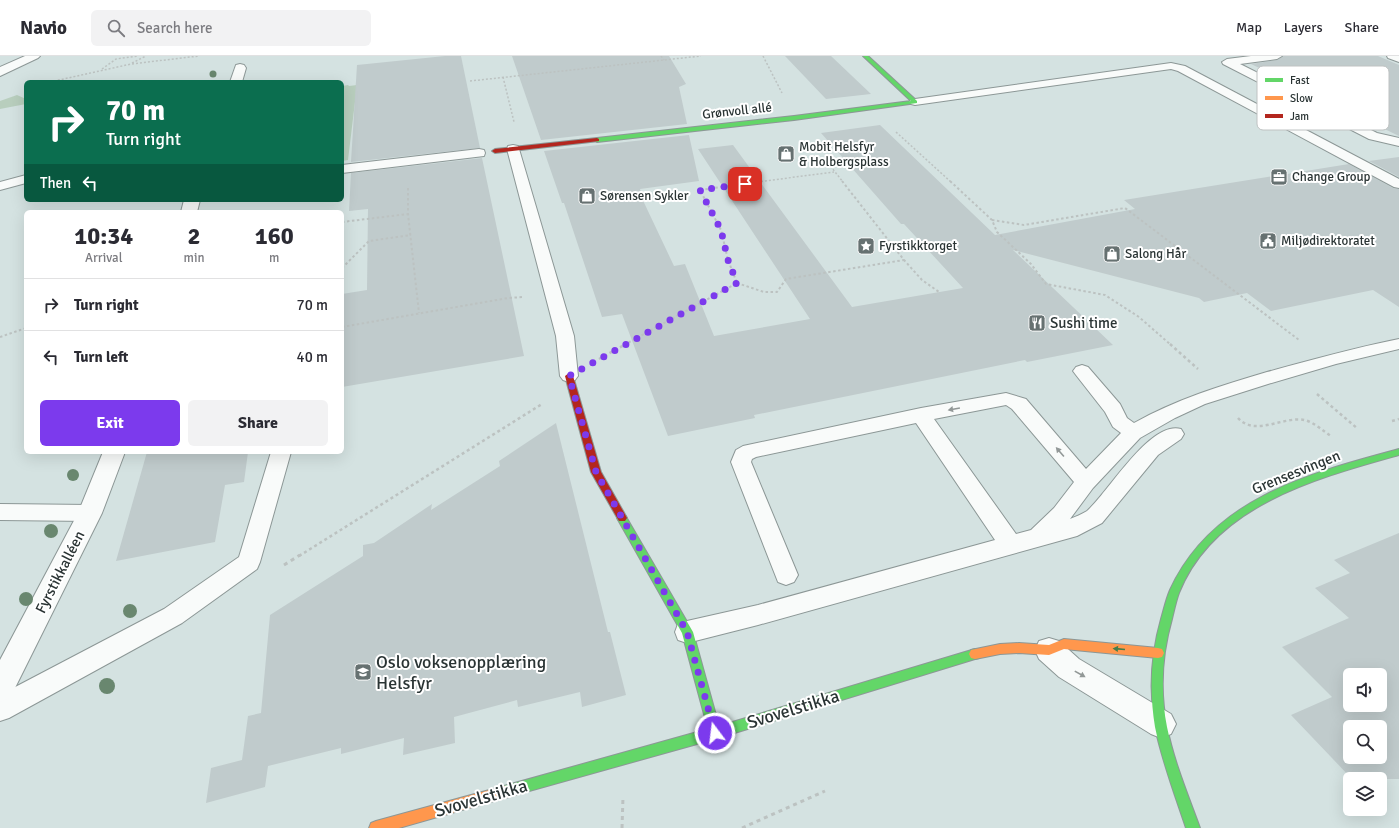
<!DOCTYPE html>
<meta charset="utf-8">
<style>
body{margin:0;font-family:Signika,sans-serif;background:#f2f2f3;color:#2b2b33;height:100vh;display:flex;flex-direction:column;font-size:15px;white-space:nowrap}
*{box-sizing:border-box;margin:0}
p{font-size:13px;color:#7c7c81}
.icon{flex:none;width:22px;height:22px;fill:none;stroke:currentColor;stroke-width:2;stroke-linecap:round;stroke-linejoin:round}
.map{position:relative;flex:1;overflow:hidden}
.panel{position:absolute;left:24px;top:154px;width:320px;height:244px;display:flex;flex-direction:column;background:#fff;border-radius:6px;box-shadow:0 4px 16px #0002}
.panel>*{flex:none}
.guide{position:absolute;left:24px;top:24px;width:320px;height:122px;border-radius:6px;box-shadow:0 4px 16px #0002;background:#0b6e4f;color:#fff;overflow:hidden}
.fabs{position:absolute;left:1343px;top:612px;display:grid;gap:8px}
.fabs a{display:grid;place-items:center;width:44px;height:44px;border-radius:6px;background:#fff;box-shadow:0 4px 16px #0002;font-size:20px}
.pin{position:absolute;display:grid;place-items:center;width:34px;height:34px;color:#fff;margin:-17px;border-radius:8px;box-shadow:0 2px 6px #0006}
.me{position:absolute;width:44px;margin:-22px;rotate:345deg;stroke-linejoin:round;filter:drop-shadow(0 0 3px #0008)}
.turn{display:flex;align-items:center;gap:14px;height:84px;padding:0 16px;font-size:18px}
.turn .icon{width:52px;height:52px;stroke-width:2.5}
.turn b{display:block;font-size:28px;line-height:34px}
.then{display:flex;align-items:center;height:38px;padding:0 16px;background:#0003;gap:8px;font-size:15px}
.eta{display:flex;justify-content:space-evenly;align-items:center;height:68px;text-align:center}
.eta b{font-size:24px;font-weight:800;line-height:28px}
.button{display:flex;gap:8px;margin-top:auto;padding:8px 16px}
.button a{flex:1;height:46px;border-radius:6px;background:#7c3aed;color:#fff;font-size:16px;font-weight:800;line-height:46px;text-align:center}
.button a+a{background:#f2f2f3;color:#2b2b33}
ul{padding:0;list-style:none}
li{display:flex;align-items:center;gap:12px;height:52px;padding:0 16px;border-top:1px solid #e1e1e2}
li div{flex:1}
li b{display:block;font-size:15px}
li em{font-style:normal}
header{display:flex;align-items:center;gap:24px;box-sizing:border-box;height:56px;padding:0 20px;background:#fff;border-bottom:1px solid #e1e1e2}
header strong{font-size:19px}
nav{display:flex;gap:22px;margin-inline-start:auto;font-size:14px}
.search{width:280px;height:36px;background:#f2f2f3;display:flex;align-items:center;gap:10px;box-sizing:border-box;padding:0 14px;border-radius:6px;color:#7c7c81;font-size:15px}
.map>svg:first-child{display:block}
.green{fill:#b8cebd}
.building{fill:#c0cbcc;fill-rule:evenodd}
.lines{fill:none;stroke-linecap:round;stroke-linejoin:round}
.lane-casing{stroke:#8c9796;stroke-width:2}
.street-casing{stroke:#8c9796;stroke-width:2}
.fast-casing{stroke:#8c9796;stroke-width:2}
.slow-casing{stroke:#8c9796;stroke-width:2}
.jam-casing{stroke:#8c9796;stroke-width:2}
.path-far3{stroke:#bcc2c1;stroke-width:1.5;stroke-dasharray:2 2;stroke-linecap:butt}
.path-far2{stroke:#bcc2c1;stroke-width:2;stroke-dasharray:2.5 2.5;stroke-linecap:butt}
.path-far1{stroke:#bcc2c1;stroke-width:2.5;stroke-dasharray:3 3;stroke-linecap:butt}
.path{stroke:#bcc2c1;stroke-width:3;stroke-dasharray:4 4;stroke-linecap:butt}
.lane{fill:#f9fbfa;fill-rule:evenodd}
.street{fill:#f9fbfa;fill-rule:evenodd}
.fast{fill:#63d668;fill-rule:evenodd}
.slow{fill:#ff974d;fill-rule:evenodd}
.jam{fill:#b3261e;fill-rule:evenodd}
.tree{fill:#69876f}
.oneway{fill:#929897}
.oneway2{fill:#447d4b}
.route{stroke:#7c3aed;stroke-width:7;stroke-dasharray:0 12.6}
.labels{text-anchor:middle;dominant-baseline:central;stroke-width:4;stroke-linejoin:round;paint-order:stroke}
.far-street-label{font-size:13px;fill:#2a3434;stroke:#fff}
.far-poi-label{font-size:13px;fill:#2a3434;stroke:#fff;text-anchor:start}
.poi-label{font-size:15px;fill:#2a3434;stroke:#fff;text-anchor:start}
.street-label{font-size:15px;fill:#2a3434;stroke:#fff}
.near-poi-label{font-size:18px;fill:#2a3434;stroke:#fff;text-anchor:start}
.near-street-label{font-size:18px;fill:#2a3434;stroke:#fff}
.key{fill:#fff;stroke:#bfc2c2;stroke-width:1}
.key-label{font-size:11px;fill:#2a3434}
</style>
<header>
<strong>Navio</strong>
<div class="search"><svg class="icon" aria-label="search" viewBox="0 0 24 24"><circle cx="10" cy="10" r="6"/><path d="M15 15l6 6"/></svg>Search here</div>
<nav><a>Map</a><a>Layers</a><a>Share</a></nav>
</header>
<div class="map">
<svg width="1399" height="772" viewBox="0 0 1399 772">
<rect width="100%" height="100%" fill="#d4e2e1"/>
<g class="green">
<polygon points="348,29 349,30 357,29 348,104 342,105 342,30"/>
<polygon points="17,39 26,43 26,48 0,53 0,45"/>
</g>
<g class="building">
<polygon points="445,0 461,0 480,92 351,106 357,9"/>
<polygon points="512,0 669,0 686,28 679,31 687,68 541,84"/>
<polygon points="785,0 831,0 871,38 826,43"/>
<polygon points="1283,0 1378,0 1399,9 1399,80 1251,8 1277,4"/>
<polygon points="880,69 995,179 1135,153 1124,144 1349,108 1393,132 1399,133 1399,251 1373,234 1271,255 1247,237 1204,246 1199,242 1013,194 1113,289 1027,306 1025,304 754,359 755,362 668,380 622,258 602,261 564,147 562,147 544,95 689,79 699,125 640,133 641,136 639,136 674,210 685,208 714,280 810,263 698,93 733,89 852,251 963,232 904,168 901,168 821,77"/>
<polygon points="1399,101 1399,121 1369,105"/>
<polygon points="482,102 524,300 342,331 342,238 367,234 368,153 349,155 351,117"/>
<polygon points="556,367 608,576 610,576 626,639 582,651 580,636 518,651 517,644 454,661 455,687 403,699 404,682 341,698 341,692 268,710 265,731 206,747 211,712 242,704 248,660 261,657 270,559 363,500 363,489 374,487 432,448 431,454 500,410 499,405"/>
<polygon points="147,396 248,396 244,426 225,429 215,486 116,505"/>
<path d="M1399 477V723H1352L1291 659 1332 641 1282 591 1349 562 1315 532 1350 517 1334 504ZM1350 619H1380V649H1350ZM1350 671H1380V701H1350Z"/>
</g>
<g class="lines">
<g class="lane-casing">
<g id="lane">
<polygon points="1251,0 1282,0 1277,3 1240,8 1377,77 1399,82 1399,90 1369,83 1223,8 1222,6 1227,3"/>
<polygon points="1387,0 1399,0 1399,6 1388,2"/>
<polygon points="1171,7 1185,10 1399,123 1399,132 1394,131 1178,15 1171,13 915,49 911,48 909,46 911,44 915,43"/>
<polygon points="513,89 518,90 519,93 574,280 578,320 575,324 569,326 563,324 560,320 556,280 507,93 508,90"/>
<polygon points="479,93 484,94 485,97 484,100 342,117 342,109"/>
<polygon points="26,119 26,127 0,134 0,126"/>
<path d="M1399 283V293L1336 308 1268 328 1205 348 1175 362 1140 382 1093 432 1070 463C1075 461 1082 458 1087 455 1108 437 1150 364 1181 373L1184 378 1181 383 1158 399 1102 467 1077 480 758 569 687 587 678 584 675 576 678 568 687 565 758 549 995 484 916 367 756 401 752 403 751 406 798 519 794 526 786 529 778 526 731 406 736 394 743 390 921 352 1006 337 1026 343 1086 413 1121 377 1113 371 1105 356 1076 319 1073 315 1076 311 1082 309 1088 311 1120 348 1127 362 1134 367C1177 343 1220 330 1267 316 1311 304 1354 292 1399 283ZM1006 349 1012 353 1074 426 1054 452 1031 474 1016 478 934 363Z"/>
<polygon points="271,396 291,396 260,506 257,513 182,567 9,662 0,665 0,639 164,553 239,501"/>
<polygon points="0,448 90,449 98,451 101,457 98,463 90,465 0,464"/>
</g>
</g>
<g class="street-casing">
<g id="street">
<polygon points="25,0 40,0 38,2 0,20 0,11"/>
<polygon points="240,8 244,9 246,12 242,26 230,26 236,9"/>
<polygon points="184,144 200,144 197,156 181,156"/>
<polygon points="103,396 125,396 102,457 10,642 0,646 0,604 78,457"/>
<polygon points="1049,582 1059,585 1079,603 1171,658 1176,668 1171,678 1161,682 1151,678 1059,621 1039,603 1035,594 1039,585"/>
</g>
</g>
<g class="fast-casing">
<g id="fast">
<polygon points="863,0 868,0 917,45 917,47 794,64 597,86 594,84 597,82 794,60 911,45"/>
<path d="M1399 393V399C1317 422 1214 449 1179 537 1176 545 1174 555 1172 563 1162 598 1160 636 1167 671 1174 706 1188 739 1200 772H1186C1175 739 1162 705 1155 671 1149 635 1151 598 1161 563 1164 553 1166 543 1170 534 1212 442 1310 417 1399 393Z"/>
<polygon points="622,458 625,459 693,576 719,670 975,593 979,594 981,598 979,602 975,603 715,683 504,742 499,741 498,736 499,731 504,730 708,673 682,577 617,462 619,459"/>
</g>
</g>
<g class="slow-casing">
<g id="slow">
<polygon points="1064,583 1158,592 1162,593 1164,597 1162,601 1158,602 1064,593 1049,599 1019,597 1000,598 975,603 971,602 969,598 971,594 1000,588 1019,587 1049,589"/>
<polygon points="504,730 509,731 510,736 509,741 504,742 399,772 369,772 371,767 376,765"/>
</g>
</g>
<g class="jam-casing">
<g id="jam">
<polygon points="597,82 599,83 599,85 495,97 492,95 495,93"/>
<polygon points="569,317 573,320 601,416 627,462 625,465 619,465 591,416 565,320"/>
</g>
</g>
<g class="path-far3">
<polyline points="661,0 664,4"/>
<polyline points="763,0 782,37"/>
<polyline points="132,7 146,0"/>
<polyline points="102,13 116,3 138,0"/>
<polyline points="503,21 514,66"/>
<polyline points="470,25 701,0"/>
<polyline points="50,26 131,8 199,0"/>
<polyline points="896,76 951,126"/>
<polyline points="828,107 843,126"/>
<polyline points="757,126 834,116"/>
</g>
<g class="path-far2">
<polyline points="842,125 904,204 922,224 939,236"/>
<polyline points="950,125 992,164 997,176 1031,208 1046,228 1105,239 1139,261 1171,289"/>
<polyline points="408,132 408,158 419,257"/>
<polyline points="992,164 1024,169 1125,152 1299,284"/>
<polyline points="342,166 408,158"/>
<polyline points="342,212 369,185 411,179"/>
<polyline points="737,227 764,236 777,236 786,223 904,204"/>
<polyline points="342,271 508,242 523,241"/>
<polyline points="0,281 26,272"/>
<polyline points="624,289 737,227 728,204 721,174 700,134 764,125"/>
</g>
<g class="path-far1">
<polyline points="1170,288 1198,313"/>
<polyline points="599,303 626,288"/>
<polyline points="1317,338 1358,373"/>
<path d="M1238 362C1255 381 1283 360 1304 364 1314 366 1323 375 1331 380"/>
<polyline points="1392,365 1399,363"/>
<polyline points="299,500 542,348"/>
</g>
<g class="path">
<polyline points="284,509 300,499"/>
<polyline points="622,772 623,741"/>
<polyline points="742,772 825,735"/>
</g>
<use href="#lane" class="lane"/>
<use href="#street" class="street"/>
<use href="#fast" class="fast"/>
<use href="#slow" class="slow"/>
<use href="#jam" class="jam"/>
</g>
<g class="tree">
<circle cx="213" cy="18" r="3.5"/>
<circle cx="73" cy="419" r="6"/>
<circle cx="51" cy="475" r="7"/>
<circle cx="26" cy="543" r="7"/>
<circle cx="130" cy="555" r="7"/>
<circle cx="107" cy="630" r="8"/>
</g>
<defs><path id="oneway-solid" d="M-6-.8H1V-3.2L6.5 0L1 3.2V.8H-6Z"/></defs>
<g class="oneway">
<use href="#oneway-solid" transform="translate(954 353) rotate(170)"/>
<use href="#oneway-solid" transform="translate(1060 396) rotate(-131)"/>
<use href="#oneway-solid" transform="translate(1080 618) rotate(29)"/>
</g>
<use class="oneway2" href="#oneway-solid" transform="translate(1119 593) rotate(-175)"/>
<g class="lines">
<polyline class="route" points="715,677 687,576 596,416 569,320 737,227 728,204 721,174 700,134 745,128"/>
</g>
<defs>
<g id="shop-square" transform="scale(0.9)"><rect x="-9" y="-9" width="18" height="18" rx="4" fill="#667171" stroke="#fff"/><path d="M-5-2.5h2.3a2.7 3.5 0 0 1 5.4 0H5L5.5 6h-11ZM-1.5-2.5h3a1.5 2.3 0 0 0-3 0Z" fill="#fff"/></g>
<g id="office-square" transform="scale(0.9)"><rect x="-9" y="-9" width="18" height="18" rx="4" fill="#667171" stroke="#fff"/><path d="M-6-3h4V-5.5h4V-3h4V5H-6ZM-1-4.5V-3h2v-1.5ZM-6 0V1H6V0Z" fill="#fff"/></g>
<g id="civic-square" transform="scale(0.9)"><rect x="-9" y="-9" width="18" height="18" rx="4" fill="#667171" stroke="#fff"/><path d="M-.6-6.5H3V-4.5H.6V-3L4-1V1h2V6H-6V1h2V-1L-.6-3ZM-1.2 2.5V6h2.4V2.5Z" fill="#fff"/></g>
<g id="sight-square" transform="scale(0.9)"><rect x="-9" y="-9" width="18" height="18" rx="4" fill="#667171" stroke="#fff"/><path d="M0-6L1.8-2.2L6-1.7L2.9 1.2L3.7 5.4L0 3.3L-3.7 5.4L-2.9 1.2L-6-1.7L-1.8-2.2Z" fill="#fff"/></g>
<g id="restaurant-square" transform="scale(0.9)"><rect x="-9" y="-9" width="18" height="18" rx="4" fill="#667171" stroke="#fff"/><path d="M-5-6h1v4h1v-4h1v4h1v-4h1v5L-1.5 .5V6h-2V.5L-5-1ZM5-6V6H3V1.5H1.5Q1.5-4 5-6Z" fill="#fff"/></g>
<g id="school-square" transform="scale(0.9)"><rect x="-9" y="-9" width="18" height="18" rx="4" fill="#667171" stroke="#fff"/><path d="M0-5L7-2L0 1L-7-2ZM-4 1L0 2.5L4 1V4Q0 6-4 4Z" fill="#fff"/></g>
</defs>
<g fill-rule="evenodd">
<use href="#shop-square" x="786" y="98"/>
<use href="#office-square" x="1279" y="121"/>
<use href="#shop-square" x="587" y="140"/>
<use href="#civic-square" x="1268" y="185"/>
<use href="#sight-square" x="866" y="190"/>
<use href="#shop-square" x="1112" y="198"/>
<use href="#restaurant-square" x="1037" y="267"/>
<use href="#school-square" x="363" y="616"/>
</g>
<g class="labels">
<g class="far-street-label">
<text transform="translate(737 55) rotate(-6)">Grønvoll allé</text>
</g>
<g class="far-poi-label">
<text x="799" y="91">Mobit Helsfyr<tspan x="799" dy="15">&amp; Holbergsplass</tspan></text>
<text x="1292" y="121">Change Group</text>
<text x="600" y="140">Sørensen Sykler</text>
<text x="1281" y="185">Miljødirektoratet</text>
<text x="879" y="190">Fyrstikktorget</text>
<text x="1125" y="198">Salong Hår</text>
</g>
<g class="poi-label">
<text x="1050" y="267">Sushi time</text>
</g>
<g class="street-label">
<text transform="translate(1296 416) rotate(-22)">Grensesvingen</text>
<text transform="translate(60 516) rotate(-63)">Fyrstikkalléen</text>
</g>
<g class="near-poi-label">
<text x="376" y="606">Oslo voksenopplæring<tspan x="376" dy="21">Helsfyr</tspan></text>
</g>
<g class="near-street-label">
<text transform="translate(793 653) rotate(-17)">Svovelstikka</text>
<text transform="translate(481 742) rotate(-16)">Svovelstikka</text>
</g>
</g>
<rect x="1257" y="10" width="132" height="64" rx="6" class="key"/>
<rect x="1265" y="22" width="18" height="4" fill="#63d668"/>
<rect x="1265" y="40" width="18" height="4" fill="#ff974d"/>
<rect x="1265" y="58" width="18" height="4" fill="#b3261e"/>
<g class="key-label">
<text x="1290" y="28">Fast</text>
<text x="1290" y="46">Slow</text>
<text x="1290" y="64">Jam</text>
</g>
</svg>
<div class="fabs">
<a><svg class="icon" aria-label="sound" viewBox="0 0 24 24"><path d="M4 9h4l5-4v14l-5-4H4zM17 9q2 3 0 6"/></svg></a>
<a><svg class="icon" aria-label="search" viewBox="0 0 24 24"><circle cx="10" cy="10" r="6"/><path d="M15 15l6 6"/></svg></a>
<a><svg class="icon" aria-label="layers" viewBox="0 0 24 24"><path d="M12 4l9 5-9 5-9-5zM3 14l9 5 9-5"/></svg></a>
</div>
<div class="pin" style="left:745px;top:128px;background:#d93025"><svg class="icon" aria-label="arrive" viewBox="0 0 24 24"><path d="M6 21V4h12l-3 4 3 4H6"/></svg></div>
<svg class="me" style="left:715px;top:677px" viewBox="-20 -20 40 40"><circle r="17" fill="#7c3aed" stroke="#fff" stroke-width="3"/><path d="M0-11L8 9 0 5-8 9z" fill="#fff"/></svg>
<div class="guide">
<div class="turn"><svg class="icon" aria-label="right" viewBox="0 0 24 24"><path d="M7 20v-9h11M14 6l5 5-5 5"/></svg><div><b>70 m</b>Turn right</div></div>
<div class="then">Then<svg class="icon" aria-label="left" viewBox="0 0 24 24"><path d="M17 20v-9H6M10 6l-5 5 5 5"/></svg></div>
</div>
<section class="panel">
<div class="eta">
<div><b>10:34</b><p>Arrival</p></div>
<div><b>2</b><p>min</p></div>
<div><b>160</b><p>m</p></div>
</div>
<ul>
<li><svg class="icon" aria-label="right" viewBox="0 0 24 24"><path d="M7 20v-9h11M14 6l5 5-5 5"/></svg><div><b>Turn right</b></div><em>70 m</em></li>
<li><svg class="icon" aria-label="left" viewBox="0 0 24 24"><path d="M17 20v-9H6M10 6l-5 5 5 5"/></svg><div><b>Turn left</b></div><em>40 m</em></li>
</ul>
<div class="button"><a>Exit</a><a>Share</a></div>
</section>
</div>
